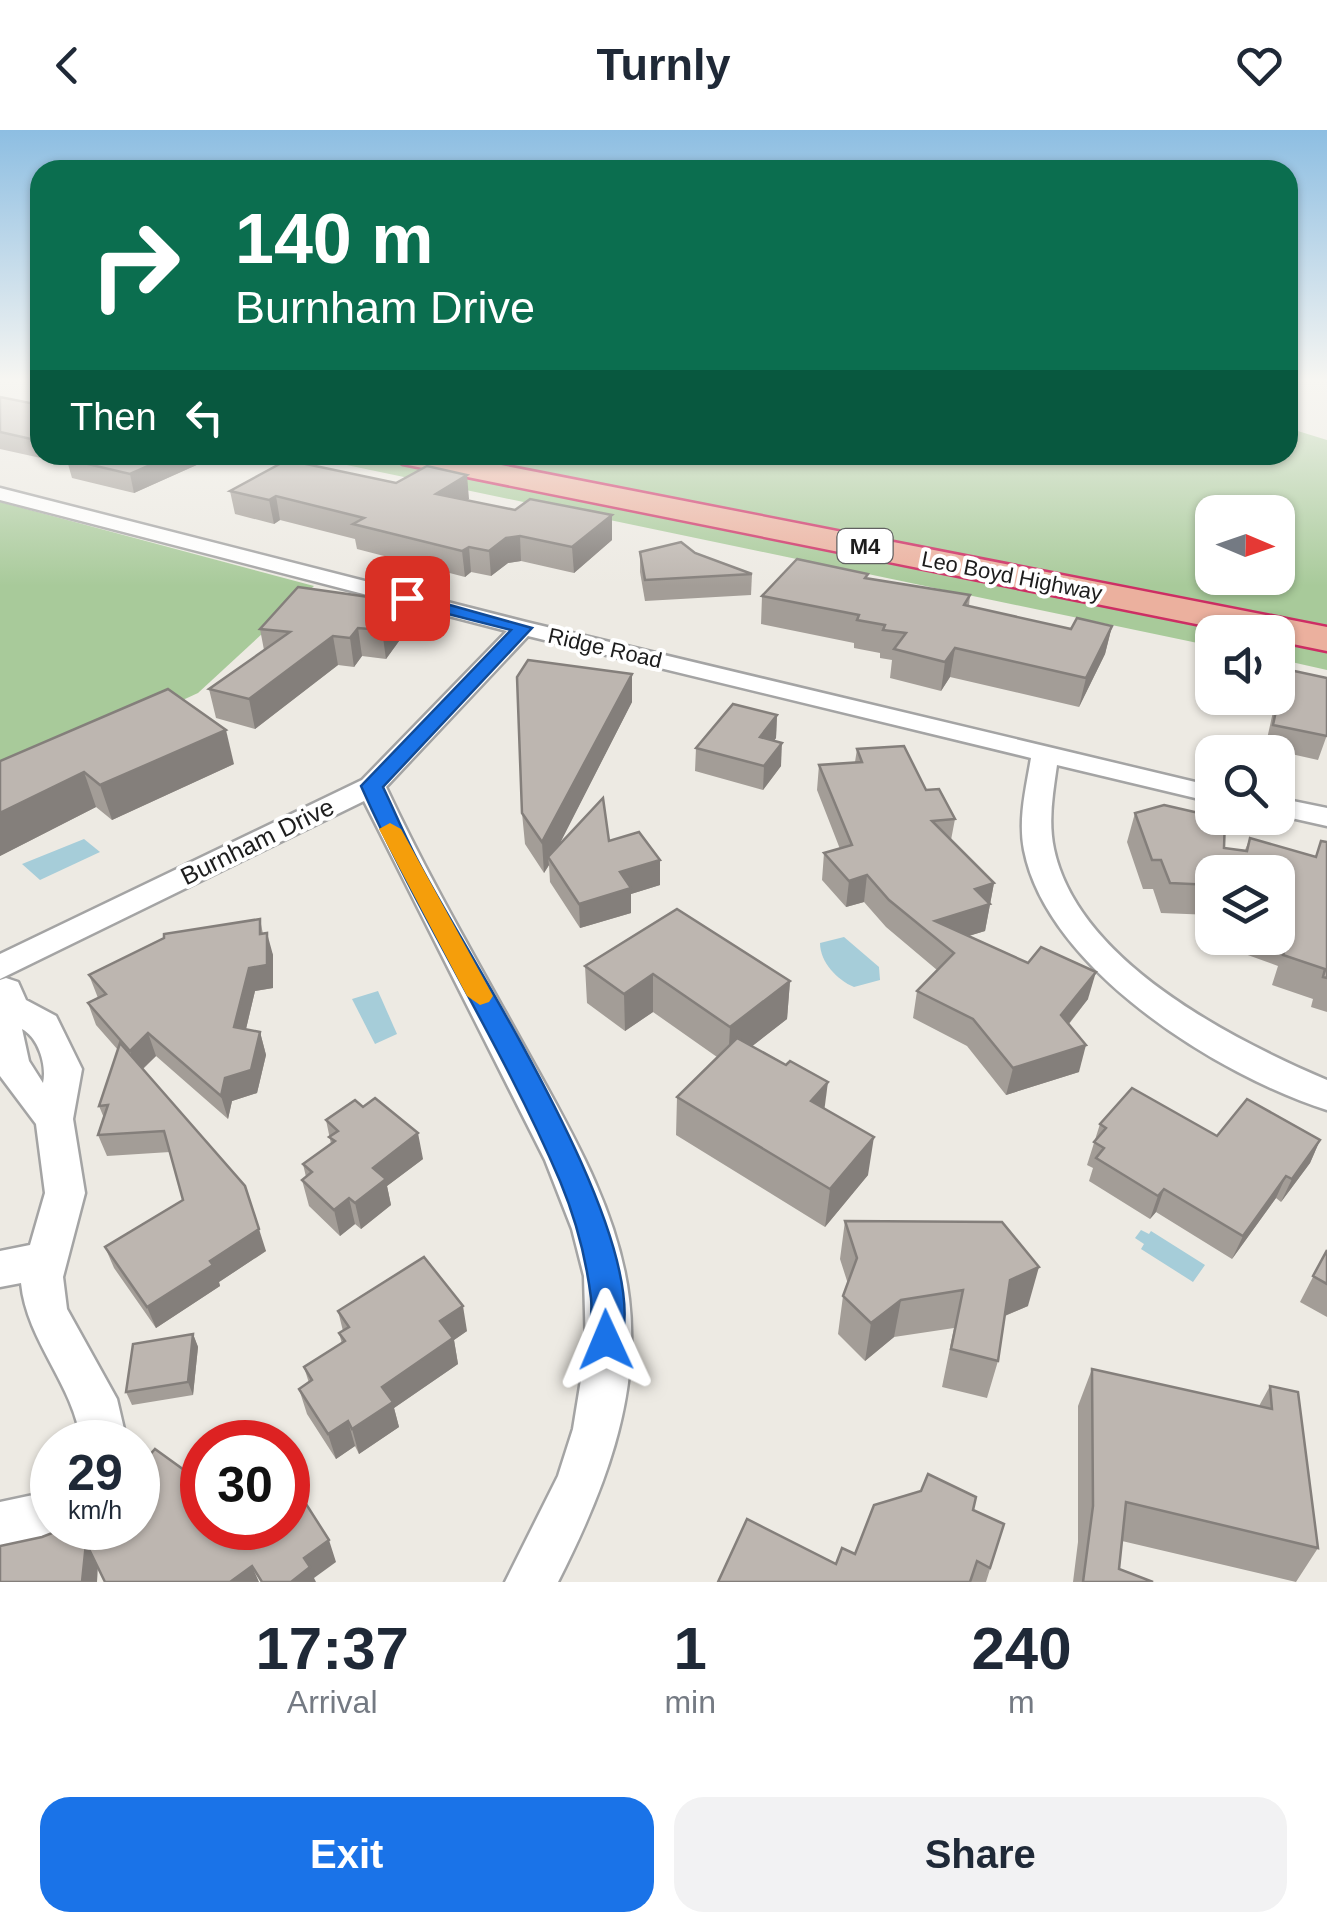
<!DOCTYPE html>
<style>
body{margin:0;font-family:Arial,sans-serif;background:#f2f2f3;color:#1f2937;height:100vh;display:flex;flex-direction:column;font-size:38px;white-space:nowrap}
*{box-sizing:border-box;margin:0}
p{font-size:32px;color:#747a83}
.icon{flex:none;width:55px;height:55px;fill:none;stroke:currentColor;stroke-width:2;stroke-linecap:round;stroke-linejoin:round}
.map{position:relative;height:1452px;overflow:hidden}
.sheet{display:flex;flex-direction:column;background:#fff;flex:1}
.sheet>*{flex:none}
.banner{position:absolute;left:30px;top:30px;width:1268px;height:305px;border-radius:30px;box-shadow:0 2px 8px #0004;background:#0b6e4f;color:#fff;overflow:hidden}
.needle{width:65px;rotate:92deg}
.fabs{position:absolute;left:1195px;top:365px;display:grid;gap:20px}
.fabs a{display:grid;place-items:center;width:100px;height:100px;border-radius:20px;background:#fff;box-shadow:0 2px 8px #0004;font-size:50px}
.speed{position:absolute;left:30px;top:1290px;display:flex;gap:20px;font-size:50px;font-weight:700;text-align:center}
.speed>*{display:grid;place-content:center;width:130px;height:130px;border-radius:50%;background:#fff;box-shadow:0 2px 8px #0004;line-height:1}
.speed small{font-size:25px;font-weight:400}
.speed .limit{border:15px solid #d22;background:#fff;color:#111}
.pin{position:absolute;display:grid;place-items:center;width:85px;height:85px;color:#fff;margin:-42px;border-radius:20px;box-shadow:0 5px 15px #0006}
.me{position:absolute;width:110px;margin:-55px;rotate:359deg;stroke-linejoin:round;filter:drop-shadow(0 0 8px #0008)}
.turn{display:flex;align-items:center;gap:35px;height:210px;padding:0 40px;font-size:45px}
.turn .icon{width:130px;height:130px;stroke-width:2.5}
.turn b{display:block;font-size:70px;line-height:85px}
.then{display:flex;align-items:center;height:95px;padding:0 40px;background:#0003;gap:20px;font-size:38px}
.eta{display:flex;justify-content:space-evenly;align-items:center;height:170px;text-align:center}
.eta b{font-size:60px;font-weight:600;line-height:70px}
.action{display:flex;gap:20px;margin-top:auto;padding:20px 40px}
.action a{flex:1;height:115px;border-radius:30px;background:#1a73e8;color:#fff;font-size:40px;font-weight:600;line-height:115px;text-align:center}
.action a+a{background:#f2f2f3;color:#1f2937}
header{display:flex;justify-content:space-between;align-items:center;height:130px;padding:0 40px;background:#fff;font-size:45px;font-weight:600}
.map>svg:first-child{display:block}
.forest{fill:#a8ca9a;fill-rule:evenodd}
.water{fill:#a6cdd9}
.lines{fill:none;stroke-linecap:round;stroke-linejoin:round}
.minor-casing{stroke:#a4a4a4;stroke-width:5}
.trunk-casing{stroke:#cd2e64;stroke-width:5}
.minor{fill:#fff;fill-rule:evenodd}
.trunk{fill:#ebb09e;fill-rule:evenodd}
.wall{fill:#a39d97}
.shaded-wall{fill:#847f7b}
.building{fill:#bdb6b0;stroke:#847f7b;stroke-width:2.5}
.route{fill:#1a73e8;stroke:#114b97;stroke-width:2.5}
.slow{fill:#f59e0b}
.labels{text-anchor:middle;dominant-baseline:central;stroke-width:8;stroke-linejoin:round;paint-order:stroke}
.shield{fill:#fff;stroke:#616161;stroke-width:2.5}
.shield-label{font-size:22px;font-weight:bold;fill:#1d1d1d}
.far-street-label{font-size:22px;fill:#1d1d1d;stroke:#fff}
.street-label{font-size:25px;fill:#1d1d1d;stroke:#fff}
</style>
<header><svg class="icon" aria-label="back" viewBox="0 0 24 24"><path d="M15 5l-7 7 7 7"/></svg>Turnly<svg class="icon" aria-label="heart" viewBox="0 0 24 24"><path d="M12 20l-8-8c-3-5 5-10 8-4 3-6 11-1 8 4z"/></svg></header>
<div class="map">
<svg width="1327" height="1452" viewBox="0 0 1327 1452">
<rect width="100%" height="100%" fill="#edeae3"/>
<g class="forest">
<path d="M1288 298 1327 310V540L1278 529V502H1212V516L299 325H1288ZM1212 382H1278V448H1212Z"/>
<polygon points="0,372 314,456 198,563 0,654"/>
</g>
<g class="water">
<polygon points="84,709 100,722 40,750 22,734"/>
<path d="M844 807 879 837 880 850 854 857C837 850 820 832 820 813Z"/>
<polygon points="378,861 397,904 375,914 352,869"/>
<polygon points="1141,1100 1149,1104 1151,1101 1205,1135 1193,1152 1141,1119 1144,1114 1135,1108"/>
</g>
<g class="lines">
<g class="minor-casing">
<g id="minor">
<path d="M0 358 526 492 1212 656V672L1057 635C1053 663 1048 691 1054 719 1078 831 1231 909 1327 950V980C1219 946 1047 839 1024 720 1018 689 1026 658 1031 628L528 506 386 657C429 749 480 836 529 925 571 1001 619 1082 629 1169 641 1270 602 1365 558 1452H505L558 1346 573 1299 586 1219 584 1146 572 1099 545 1030 364 671 0 849V824L362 650 507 501 0 370Z"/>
<polygon points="1278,668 1327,678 1327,696 1278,685"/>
<path d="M6 848 18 852 26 870 56 886 82 939 73 989 85 1063 63 1147 67 1179 117 1269 127 1312H81C74 1255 27 1212 21 1153L0 1157V1121L30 1115 45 1063 36 994 0 946V850ZM22 899C39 908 47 936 43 953L29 931Z"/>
<polygon points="52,1361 52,1398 72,1398 69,1403 0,1422 0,1372"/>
</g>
</g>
<g class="trunk-casing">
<polygon id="trunk" points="388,325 450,325 1327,497 1327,521 1278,511 1278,502 1236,502 403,334"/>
</g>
<use href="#minor" class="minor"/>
<use href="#trunk" class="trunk"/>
</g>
<g class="wall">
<polygon points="0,267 40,275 40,325 209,325 210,329 134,363 72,348 68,334 0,319"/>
<polygon points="230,361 469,369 467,370 515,380 612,385 612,410 574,443 521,431 508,433 491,446 471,442 465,447 357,419 355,409 280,390 274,394 235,384"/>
<polygon points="640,422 752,444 751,465 645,471 640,442"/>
<polygon points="868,448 970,465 969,476 1071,499 1112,496 1105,524 1079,577 950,547 941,561 890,548 892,530 880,528 880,523 854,518 854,513 761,494 762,466"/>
<polygon points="404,472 407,500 386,529 362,526 354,537 338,535 255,599 216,588 209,559 264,520 260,499"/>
<polygon points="1285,539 1327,605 1318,630 1265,618 1276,568 1278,568 1278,561"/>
<polygon points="632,544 632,572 558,716 609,711 660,730 660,755 631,764 631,783 580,798 550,752 549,735 544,743 525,714 522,683"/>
<polygon points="777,585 776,608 774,611 781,636 763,660 695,641 696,618"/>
<polygon points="857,619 926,660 955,689 951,710 994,753 985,801 968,806 1088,869 1069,894 1079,942 1006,965 967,916 913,888 917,861 937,840 886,797 864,772 846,777 822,750 824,723 840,719 817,660 819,635 855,632"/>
<polygon points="0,631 234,634 112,690 96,677 0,726"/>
<polygon points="1135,683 1224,718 1245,720 1250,708 1315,726 1327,712 1327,882 1311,877 1313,869 1272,855 1278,836 1220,815 1222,808 1278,808 1278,742 1212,742 1212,785 1161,783 1153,759 1143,759 1127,712"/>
<polygon points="260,789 263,804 273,825 273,858 255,861 246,899 260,902 266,925 257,963 232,971 228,989 156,926 143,939 266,1121 219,1152 220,1156 156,1198 114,1138 105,1117 183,1070 170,1022 107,1026 98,1005 104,988 99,976 118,920 96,895 88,873 98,868 89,845"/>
<polygon points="585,836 790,851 787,889 752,916 825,979 868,1045 825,1097 676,1005 677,967 717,927 653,882 625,901 587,873"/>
<polygon points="326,990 423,1029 387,1056 391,1075 361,1099 355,1094 340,1106 309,1076 302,1050 306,1047 303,1034 331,1014"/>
<polygon points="1100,994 1217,1006 1320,1010 1310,1033 1281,1072 1276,1068 1232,1129 1156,1082 1150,1089 1089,1051 1093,1038 1087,1035"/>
<polygon points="845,1091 1028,1176 1005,1186 998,1231 987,1268 942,1257 954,1198 894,1207 865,1231 838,1204 843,1166 848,1154 840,1129"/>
<polygon points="1327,1120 1327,1187 1300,1172"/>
<polygon points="338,1181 467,1201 454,1210 458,1234 394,1278 399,1297 359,1324 355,1316 336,1329 307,1284 299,1259 309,1253 304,1237 342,1214 339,1203 343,1201"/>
<polygon points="193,1204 198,1217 193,1265 132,1275 126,1262"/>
<polygon points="1092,1239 1259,1276 1270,1256 1318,1418 1296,1452 1122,1411 1119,1439 1153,1452 1073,1452 1078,1412 1078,1276"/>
<polygon points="973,1380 1004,1394 986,1452 718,1452 836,1434 855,1424"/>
</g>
<g class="shaded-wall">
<polygon points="173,325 209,325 210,329 134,363 130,344"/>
<polygon points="467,345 469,369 438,388 436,364"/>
<polygon points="276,366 280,390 274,394 269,370"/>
<polygon points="612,385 612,410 574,443 572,417"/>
<polygon points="520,406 521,431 508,433 491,446 489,421 506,408"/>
<polygon points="469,417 471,442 465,447 462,421"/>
<polygon points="404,472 407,500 386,529 382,500"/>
<polygon points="1112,496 1105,524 1079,577 1086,548"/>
<polygon points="358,498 362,526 354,537 350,508"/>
<polygon points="333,506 338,535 255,599 249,569"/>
<polygon points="955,518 950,547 941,561 945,532"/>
<polygon points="632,544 632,572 551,731 548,727 549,735 544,743 542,712"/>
<polygon points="777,585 776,608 759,630 760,607"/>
<polygon points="226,600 234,634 112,690 100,655"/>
<polygon points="782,613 781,636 763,660 764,636"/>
<polygon points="84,642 96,677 0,726 0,683"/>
<polygon points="660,730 660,755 631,764 631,783 580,798 579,774 620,742"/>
<polygon points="867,745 864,772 846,777 849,751"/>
<polygon points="994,753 985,801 943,814 935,791 975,759"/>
<polygon points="267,803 273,825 273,858 255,861 241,920 234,897 249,838"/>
<polygon points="1096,842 1088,869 1054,912 1061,885"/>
<polygon points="653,844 653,882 625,901 624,864"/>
<polygon points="790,851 787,889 728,935 730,897"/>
<polygon points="260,902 266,925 257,963 232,971 228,989 221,966 225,948"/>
<polygon points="148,903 156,926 138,943 130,921"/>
<polygon points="1086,915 1079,942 1006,965 1013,938"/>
<polygon points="828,952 823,990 811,971"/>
<polygon points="418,1003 423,1029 387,1056 391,1075 361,1099 355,1073 373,1038"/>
<polygon points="874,1007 868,1045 825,1097 830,1059"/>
<polygon points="1320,1010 1310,1033 1281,1072 1292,1049"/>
<polygon points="1286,1046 1276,1068 1232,1129 1243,1106"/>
<polygon points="1164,1059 1156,1082 1150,1089 1158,1066"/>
<polygon points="349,1068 355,1094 340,1106 334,1080"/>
<polygon points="259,1099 266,1121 219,1152 220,1156 156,1198 147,1177 210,1131"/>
<polygon points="1039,1137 1028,1176 999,1188 1010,1150"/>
<polygon points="901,1170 894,1207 865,1231 871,1193"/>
<polygon points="463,1176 467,1201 454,1210 458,1234 394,1278 399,1297 359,1324 352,1299 382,1257 440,1191"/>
<polygon points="193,1204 198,1217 193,1265 188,1252"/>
<polygon points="348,1291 355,1316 336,1329 328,1304"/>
<polygon points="329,1410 336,1432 314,1448 316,1452 291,1452 304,1428"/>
<polygon points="86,1413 98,1435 97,1452 82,1452"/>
<polygon points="252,1436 259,1452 230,1452"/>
</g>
<g class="building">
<polygon points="0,267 40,275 40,311 0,302"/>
<polygon points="76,325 173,325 130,344 66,329"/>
<polygon points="287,330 396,353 427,336 467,345 436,364 515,380 530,369 612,385 572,417 520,406 506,408 489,421 469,417 462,421 353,394 364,388 276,366 269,370 230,361"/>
<polygon points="681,412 695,423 752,444 645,450 640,422"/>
<polygon points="797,429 868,444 865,448 970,465 964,475 1071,499 1077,488 1112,496 1086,548 955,518 945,532 894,519 906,503 883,500 885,495 857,490 859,485 762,466"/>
<polygon points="298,457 404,472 382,500 358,498 350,508 333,506 249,569 209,559 290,502 260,499"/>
<polygon points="528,530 632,544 542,712 522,683 517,547"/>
<polygon points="1285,539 1327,548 1327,606 1273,595"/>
<polygon points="168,559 226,600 100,655 84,642 0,683 0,631"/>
<polygon points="733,574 777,585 760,607 782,613 764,636 696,618"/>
<polygon points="904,616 926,660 939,659 955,689 932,691 994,753 975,759 990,774 935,791 1028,833 1041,817 1096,842 1061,885 1086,915 1013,938 973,889 917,861 954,823 889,770 867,745 849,751 824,723 852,715 819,635 862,632 857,619"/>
<polygon points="603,668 609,711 639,702 660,730 620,742 631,758 579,774 548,727"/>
<polygon points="1164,675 1212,686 1212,688 1225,689 1224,718 1247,721 1250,708 1316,727 1321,711 1327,712 1327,848 1323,847 1325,839 1283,825 1289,807 1278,802 1278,742 1212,742 1212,755 1170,753 1161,730 1152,730 1135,683"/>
<polygon points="677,779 790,851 730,897 653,844 624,864 585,836"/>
<polygon points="260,789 260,804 267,803 267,835 249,838 234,897 260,902 251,940 225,948 221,966 148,903 130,921 88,873 106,864 89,845 164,808 164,804"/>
<polygon points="737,908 786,935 790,931 828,952 811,971 874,1007 830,1059 677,967"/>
<polygon points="120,913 245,1056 259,1099 210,1131 213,1135 147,1177 105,1117 183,1070 164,1001 98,1005 108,975 99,976"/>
<polygon points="1132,958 1217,1006 1247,969 1320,1010 1292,1049 1286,1046 1243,1106 1164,1059 1158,1066 1096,1028 1104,1018 1094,1012 1106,998 1100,994"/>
<polygon points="375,968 418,1003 373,1038 386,1049 355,1073 349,1068 334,1080 302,1050 312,1042 303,1034 335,1011 329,1007 338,1001 326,990 355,970 363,977"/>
<polygon points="845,1091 1002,1092 1039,1137 1010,1150 998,1231 951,1219 963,1160 901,1170 871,1193 843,1166 857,1128"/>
<polygon points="1327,1120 1327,1154 1313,1146"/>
<polygon points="424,1127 463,1176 440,1191 453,1208 382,1257 393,1272 352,1299 348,1291 328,1304 299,1259 312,1250 304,1237 345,1211 339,1203 349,1197 338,1181"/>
<polygon points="193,1204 188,1252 126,1262 133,1214"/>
<polygon points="1092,1239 1272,1279 1270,1256 1298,1262 1318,1418 1126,1372 1119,1439 1153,1452 1083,1452 1093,1376"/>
<polygon points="155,1319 202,1353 202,1398 288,1398 288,1360 294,1355 329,1410 304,1428 310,1437 291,1452 262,1452 252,1436 230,1452 105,1452 86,1413 82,1452 0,1452 0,1416 42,1407 65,1398 138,1398 138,1338"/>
<polygon points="928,1344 976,1367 973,1380 1004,1394 990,1438 977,1431 970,1452 718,1452 747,1389 836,1434 842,1418 855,1424 874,1375 921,1361"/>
</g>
<linearGradient id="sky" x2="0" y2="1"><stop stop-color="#8dbee2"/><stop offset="0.55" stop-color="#f7f6f2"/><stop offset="1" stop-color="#f7f6f2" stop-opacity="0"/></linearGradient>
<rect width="1327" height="456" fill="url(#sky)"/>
<path class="route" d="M407 463 532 498 383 657C395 682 406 709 419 733 468 828 663 1121 618 1220L606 1225 594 1220C587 1203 593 1186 591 1168 586 1128 575 1087 560 1051 502 915 421 791 361 656L511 500 401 472V465Z"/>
<polygon class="slow" points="390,693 401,699 493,866 489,872 480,875 467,866 379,699"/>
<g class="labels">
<rect class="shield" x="837.5" y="399" width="55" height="34" rx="8"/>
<g class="shield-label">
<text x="865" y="416">M4</text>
</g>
<g class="far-street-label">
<text transform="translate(1012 446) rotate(11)">Leo Boyd Highway</text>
<text transform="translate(605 518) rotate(13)">Ridge Road</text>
</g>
<g class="street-label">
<text transform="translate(257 711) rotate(-26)">Burnham Drive</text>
</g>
</g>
</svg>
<div class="fabs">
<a><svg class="needle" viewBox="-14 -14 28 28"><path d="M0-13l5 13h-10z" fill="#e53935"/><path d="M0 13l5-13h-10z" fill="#747a83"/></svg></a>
<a><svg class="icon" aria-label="sound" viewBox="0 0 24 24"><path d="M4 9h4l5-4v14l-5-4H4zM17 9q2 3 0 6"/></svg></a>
<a><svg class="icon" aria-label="search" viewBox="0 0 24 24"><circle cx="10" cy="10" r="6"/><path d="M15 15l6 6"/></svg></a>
<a><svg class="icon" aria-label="layers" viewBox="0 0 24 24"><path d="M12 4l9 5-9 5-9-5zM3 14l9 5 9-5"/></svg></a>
</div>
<div class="speed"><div>29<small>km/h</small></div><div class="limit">30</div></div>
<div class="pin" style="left:407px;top:468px;background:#d93025"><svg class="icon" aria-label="arrive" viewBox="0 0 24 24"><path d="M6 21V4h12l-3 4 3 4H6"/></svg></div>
<svg class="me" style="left:606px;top:1210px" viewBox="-20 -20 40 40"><path d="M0-17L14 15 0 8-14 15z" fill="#1a73e8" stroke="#fff" stroke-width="4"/></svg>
<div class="banner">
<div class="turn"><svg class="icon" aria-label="right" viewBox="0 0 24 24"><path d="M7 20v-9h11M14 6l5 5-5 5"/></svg><div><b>140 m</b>Burnham Drive</div></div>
<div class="then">Then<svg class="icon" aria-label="left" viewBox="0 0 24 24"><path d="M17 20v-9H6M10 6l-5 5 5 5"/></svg></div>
</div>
</div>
<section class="sheet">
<div class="eta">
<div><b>17:37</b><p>Arrival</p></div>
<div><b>1</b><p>min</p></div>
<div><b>240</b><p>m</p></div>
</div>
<div class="action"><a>Exit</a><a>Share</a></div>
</section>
